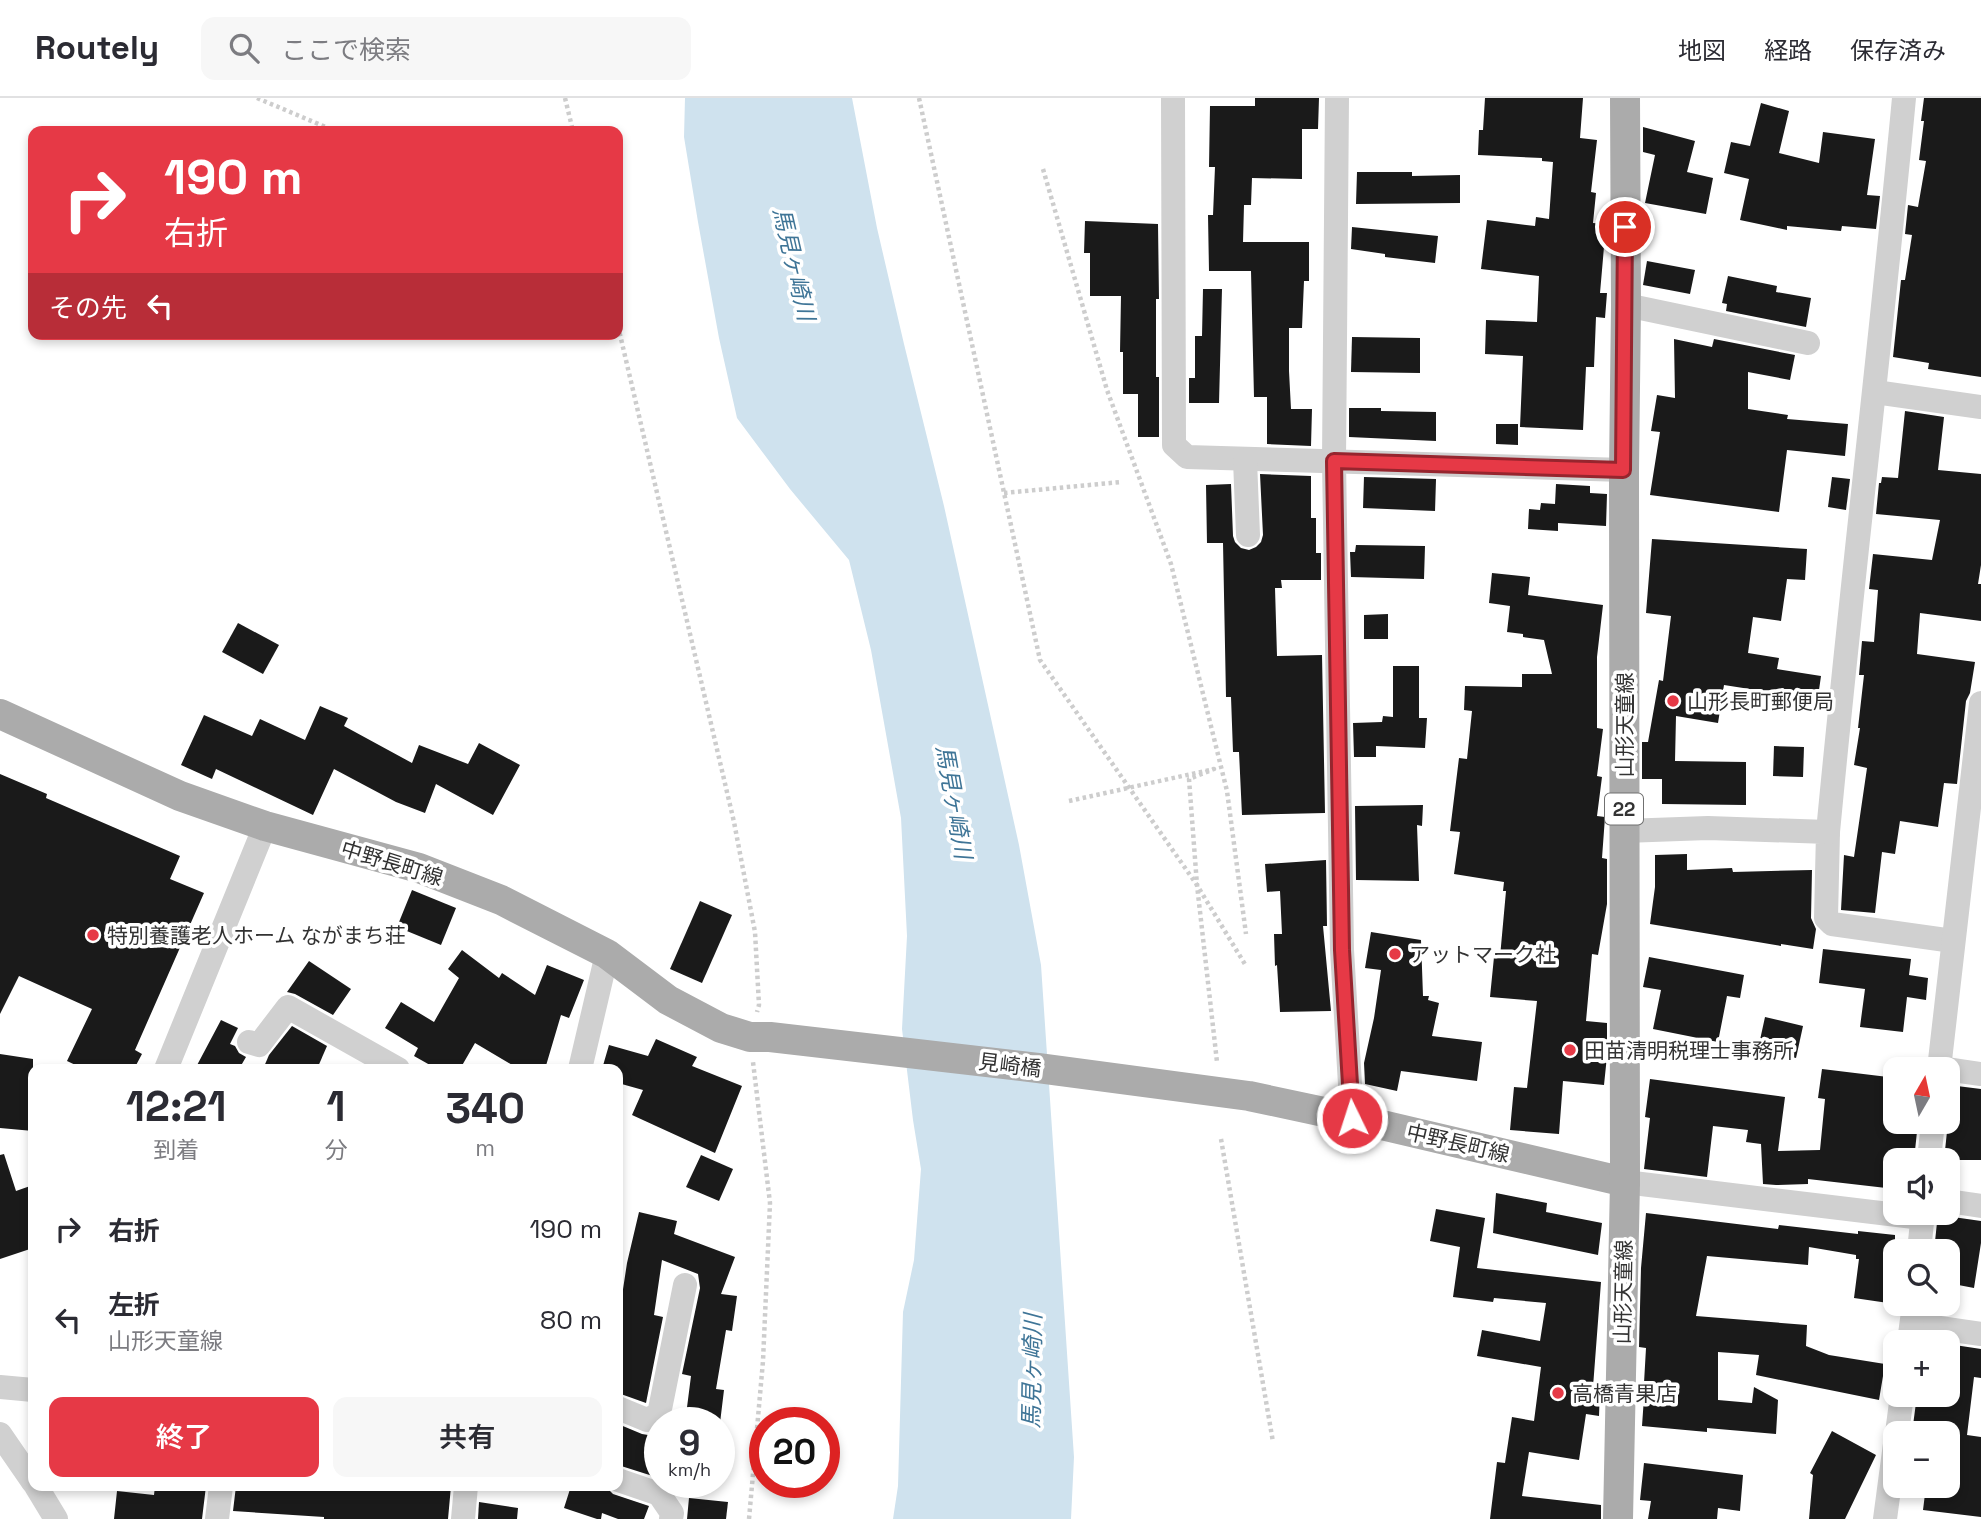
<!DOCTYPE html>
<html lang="ja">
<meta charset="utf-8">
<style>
body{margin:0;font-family:"Space Grotesk","Noto Sans JP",sans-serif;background:#f7f7f7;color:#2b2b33;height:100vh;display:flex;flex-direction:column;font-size:26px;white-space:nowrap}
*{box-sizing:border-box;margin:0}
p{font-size:23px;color:#7c7c81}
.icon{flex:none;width:38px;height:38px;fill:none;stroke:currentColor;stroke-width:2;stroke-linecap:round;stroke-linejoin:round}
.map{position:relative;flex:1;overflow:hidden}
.panel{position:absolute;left:28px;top:966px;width:595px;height:427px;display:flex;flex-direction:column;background:#fff;border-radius:14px;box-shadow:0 4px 10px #0003}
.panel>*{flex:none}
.banner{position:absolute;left:28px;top:28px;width:595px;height:214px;border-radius:14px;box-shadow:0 4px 10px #0003;background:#e63946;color:#fff;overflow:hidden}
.needle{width:46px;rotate:9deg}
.buttons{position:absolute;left:1883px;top:959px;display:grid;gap:14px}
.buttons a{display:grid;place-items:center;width:77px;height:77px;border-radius:14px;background:#fff;box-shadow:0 4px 10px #0003;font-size:35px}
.speed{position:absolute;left:644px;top:1309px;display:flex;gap:14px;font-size:35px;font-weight:700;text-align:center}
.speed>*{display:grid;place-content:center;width:91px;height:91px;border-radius:50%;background:#fff;box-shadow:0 4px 10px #0003;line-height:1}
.speed small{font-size:18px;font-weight:400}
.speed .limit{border:10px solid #d22;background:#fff;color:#111}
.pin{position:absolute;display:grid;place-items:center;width:60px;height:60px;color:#fff;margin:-30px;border:4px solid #fff;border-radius:50%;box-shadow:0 2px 7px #0007}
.me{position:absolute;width:77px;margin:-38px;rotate:356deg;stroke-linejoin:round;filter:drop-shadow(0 0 5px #0008)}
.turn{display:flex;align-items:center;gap:24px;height:147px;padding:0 21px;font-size:32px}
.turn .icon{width:91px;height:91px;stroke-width:2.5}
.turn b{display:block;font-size:49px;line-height:60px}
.then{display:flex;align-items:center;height:66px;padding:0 21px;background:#0003;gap:14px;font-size:26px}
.eta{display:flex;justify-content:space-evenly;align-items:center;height:119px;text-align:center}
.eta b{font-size:42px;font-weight:600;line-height:49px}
.cta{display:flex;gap:14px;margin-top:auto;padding:14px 21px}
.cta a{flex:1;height:80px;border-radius:14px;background:#e63946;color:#fff;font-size:28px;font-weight:600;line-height:80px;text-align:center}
.cta a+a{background:#f7f7f7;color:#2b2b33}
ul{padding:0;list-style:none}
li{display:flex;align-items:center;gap:21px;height:91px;padding:0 21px}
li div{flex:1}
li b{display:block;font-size:26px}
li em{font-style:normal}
header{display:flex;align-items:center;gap:42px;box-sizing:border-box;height:98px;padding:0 35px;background:#fff;border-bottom:2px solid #e1e1e2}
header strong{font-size:33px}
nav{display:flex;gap:38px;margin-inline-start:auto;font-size:24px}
.search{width:490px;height:63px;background:#f7f7f7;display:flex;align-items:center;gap:18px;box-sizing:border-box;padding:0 24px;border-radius:14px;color:#7c7c81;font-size:26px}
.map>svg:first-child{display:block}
.water{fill:#cfe2ee}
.building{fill:#1a1a1a}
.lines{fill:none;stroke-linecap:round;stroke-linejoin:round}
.path{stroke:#cdcdcd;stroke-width:4.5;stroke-dasharray:3.5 3.5;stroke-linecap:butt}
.minor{stroke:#d0d0d0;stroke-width:24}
.major{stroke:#ababab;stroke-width:30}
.route-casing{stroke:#96252e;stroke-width:18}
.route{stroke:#e63946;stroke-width:12}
.poi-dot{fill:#e63946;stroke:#fff;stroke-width:2.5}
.labels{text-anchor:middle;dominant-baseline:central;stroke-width:7;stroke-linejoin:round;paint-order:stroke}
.shield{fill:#fff;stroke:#707070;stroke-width:2}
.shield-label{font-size:19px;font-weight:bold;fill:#333}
.poi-label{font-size:21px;fill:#333;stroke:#fff;text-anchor:start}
.street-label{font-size:21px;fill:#333;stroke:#fff}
.water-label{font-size:23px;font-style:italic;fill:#3f7597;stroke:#fff}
</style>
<header>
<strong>Routely</strong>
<div class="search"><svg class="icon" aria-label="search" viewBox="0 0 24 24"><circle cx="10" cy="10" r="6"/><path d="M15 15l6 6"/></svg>ここで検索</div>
<nav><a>地図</a><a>経路</a><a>保存済み</a></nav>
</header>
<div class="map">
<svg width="1981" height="1421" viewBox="0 0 1981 1421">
<rect width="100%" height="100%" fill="#fff"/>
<polygon class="water" points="685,0 852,0 877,130 904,246 944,408 1019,747 1041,867 1074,1359 1071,1421 893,1421 898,1388 903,1214 914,1162 921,1071 913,1022 902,931 907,838 901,720 871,552 849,462 790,391 737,320 719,240 698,124 684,39"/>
<g class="building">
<polygon points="1255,0 1319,0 1318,31 1302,31 1302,81 1252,80 1251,107 1244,107 1243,144 1309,144 1309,183 1304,183 1302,230 1289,230 1289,273 1291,311 1312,311 1311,348 1267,346 1267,299 1254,299 1251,173 1209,173 1208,117 1213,117 1215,69 1209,69 1210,8 1255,8"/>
<polygon points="1485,0 1583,0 1580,40 1597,42 1591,94 1596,95 1593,125 1606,126 1600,195 1607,195 1605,220 1596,219 1594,269 1586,269 1583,332 1520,329 1523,258 1485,256 1486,222 1537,224 1539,178 1481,171 1487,122 1535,128 1536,119 1549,121 1553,64 1542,63 1542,60 1478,57 1479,32 1483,32"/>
<polygon points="1924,0 1981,0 1981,279 1928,271 1929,265 1893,259 1901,182 1905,182 1912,137 1905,136 1908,107 1918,109 1926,63 1919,62 1924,23 1921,23"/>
<polygon points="1761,5 1789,13 1779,55 1819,65 1823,34 1875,41 1867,97 1880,98 1876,131 1842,128 1841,133 1787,128 1787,132 1740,122 1749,81 1724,75 1731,44 1750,48"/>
<polygon points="1643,29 1695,43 1687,74 1713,80 1706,116 1645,105 1655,57 1643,54"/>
<polygon points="1357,74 1412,74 1412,78 1460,77 1460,105 1356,106"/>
<polygon points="1085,123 1158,126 1159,201 1156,201 1156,279 1159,279 1159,339 1138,339 1138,296 1123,296 1123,254 1120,254 1121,198 1090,198 1090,155 1084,155"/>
<polygon points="1352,129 1438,138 1435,165 1385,159 1385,156 1351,151"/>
<polygon points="1647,163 1695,172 1690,196 1643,187"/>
<polygon points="1728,178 1777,188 1776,194 1811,200 1806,229 1726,213 1727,206 1722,205"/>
<polygon points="1203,191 1222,191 1219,305 1189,305 1189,280 1195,280 1195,238 1202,238"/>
<polygon points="1352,239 1420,240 1420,275 1351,274"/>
<polygon points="1674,241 1712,249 1714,241 1795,257 1790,282 1748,274 1748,311 1788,317 1787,321 1848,326 1845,358 1787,352 1779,414 1650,397 1660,334 1651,333 1657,297 1675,300"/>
<polygon points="1349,310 1381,310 1381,313 1436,314 1436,343 1349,339"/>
<polygon points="1905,313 1944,319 1938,372 1981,376 1981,467 1978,486 1981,486 1981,523 1920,515 1917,556 1975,564 1970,595 1966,603 1957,686 1944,685 1938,729 1900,723 1895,756 1882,754 1875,815 1841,812 1844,757 1854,759 1867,670 1854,667 1860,630 1858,630 1864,577 1859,577 1862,543 1874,544 1878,492 1869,491 1873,456 1932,462 1940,422 1876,416 1879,385 1881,385 1882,379 1898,380"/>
<polygon points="1496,326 1518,326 1518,347 1496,346"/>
<polygon points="1260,376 1311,378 1311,420 1316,420 1316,455 1321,455 1321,482 1281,482 1282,490 1275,490 1277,558 1322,557 1325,715 1242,717 1239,654 1233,654 1231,599 1226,599 1223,445 1207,445 1206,387 1231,386 1233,438 1235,444 1241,450 1249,452 1256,449 1261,444 1263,437"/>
<polygon points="1364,379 1436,381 1435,413 1363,410"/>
<polygon points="1832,379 1850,381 1846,412 1828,409"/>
<polygon points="1556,386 1590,388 1590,395 1607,396 1606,428 1558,425 1558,433 1528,431 1529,411 1540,412 1541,405 1555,406"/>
<polygon points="1652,441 1807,451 1805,482 1787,481 1781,523 1753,519 1748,555 1779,560 1777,571 1821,578 1817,606 1780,600 1781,596 1724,587 1718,625 1676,618 1675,663 1746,664 1746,707 1662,706 1662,681 1642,681 1642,644 1648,644 1659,582 1663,583 1671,518 1646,515"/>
<polygon points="1356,447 1425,448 1424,481 1351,479 1350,454 1355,454"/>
<polygon points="1492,475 1530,479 1528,497 1603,507 1597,559 1597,630 1603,631 1597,678 1602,679 1597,718 1605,719 1602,760 1607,761 1607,806 1598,857 1592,856 1586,923 1607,925 1607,958 1604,987 1563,983 1559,1036 1510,1032 1514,989 1527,990 1537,903 1490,899 1494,859 1500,859 1506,793 1503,793 1504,784 1454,776 1460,734 1450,733 1459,660 1467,661 1472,613 1464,612 1465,588 1522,589 1522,576 1552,576 1544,542 1523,539 1523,536 1507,534 1510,508 1489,505"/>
<polygon points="1388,516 1388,541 1364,541 1364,517"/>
<polygon points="238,525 279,547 263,576 222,554"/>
<polygon points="1393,568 1419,568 1419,620 1427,620 1425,650 1376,648 1376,659 1354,659 1353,625 1382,624 1383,618 1393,619"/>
<polygon points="320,608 348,620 344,628 412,665 419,647 468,666 479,645 520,667 493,717 436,686 425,715 396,704 334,671 313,717 216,671 212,681 181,667 204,617 252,638 260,621 305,642"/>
<polygon points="1774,648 1804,649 1803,679 1773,678"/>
<polygon points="0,676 47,696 46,700 180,758 170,781 204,795 135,952 142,956 134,971 84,971 67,963 92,911 19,878 0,916"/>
<polygon points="1423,707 1422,728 1417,727 1419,783 1356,782 1355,708"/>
<polygon points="1687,756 1687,772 1732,770 1733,774 1812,772 1811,820 1816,831 1813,851 1781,846 1781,848 1650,826 1655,789 1655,757"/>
<polygon points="1326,762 1327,828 1323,828 1331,913 1280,914 1277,867 1275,868 1274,836 1282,836 1280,793 1267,794 1265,766"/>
<polygon points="412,792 456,810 441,847 397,829"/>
<polygon points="700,803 732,817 702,885 670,871"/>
<polygon points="1371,834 1421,842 1423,898 1429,898 1428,902 1439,905 1432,938 1482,944 1477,983 1401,973 1397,993 1365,986 1364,965 1374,920 1381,872 1365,870"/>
<polygon points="1823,851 1911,861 1909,877 1928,880 1926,902 1907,899 1903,934 1860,929 1865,891 1819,885"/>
<polygon points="462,852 499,880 502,875 535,897 547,867 584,882 569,920 561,917 545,971 519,971 475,945 460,971 437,971 414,958 418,950 385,930 401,904 434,924 459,880 448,871"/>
<polygon points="1649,859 1744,877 1740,900 1727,898 1718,944 1653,931 1661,892 1643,889"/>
<polygon points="309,863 351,891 333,917 295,896 287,894"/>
<polygon points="1765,919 1803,928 1796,960 1758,951"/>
<polygon points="221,922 238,930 230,946 235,948 239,955 246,959 239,971 195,971"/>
<polygon points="292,928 327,948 317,971 263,971 269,957"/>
<polygon points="656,941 697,959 692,968 742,988 715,1055 632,1017 643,992 618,985 618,971 602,971 609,947 648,958"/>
<polygon points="0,956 33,961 33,1033 0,1030"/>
<polygon points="1822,971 1888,979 1883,1018 1895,1019 1895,1024 1918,1024 1914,1062 1895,1062 1895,1091 1808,1081 1808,1086 1776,1087 1763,1086 1761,1046 1746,1044 1748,1032 1713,1028 1707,1079 1644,1071 1650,1020 1645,1019 1650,981 1785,999 1778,1053 1820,1052 1825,1001 1818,1000"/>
<polygon points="1957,988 1981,991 1981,1062 1944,1062 1948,1024 1951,1024"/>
<polygon points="4,1056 16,1093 33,1087 33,1150 0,1161 0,1057"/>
<polygon points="701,1057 733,1071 719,1103 686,1089"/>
<polygon points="1496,1095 1547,1105 1546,1114 1602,1125 1598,1157 1493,1135"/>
<polygon points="1436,1111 1485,1120 1477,1170 1601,1184 1593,1289 1600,1290 1599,1318 1586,1316 1579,1362 1529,1354 1522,1398 1601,1407 1601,1421 1490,1421 1497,1364 1505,1365 1512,1319 1534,1323 1541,1269 1477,1258 1482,1232 1540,1243 1546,1205 1494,1200 1493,1204 1453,1199 1460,1149 1430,1143"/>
<polygon points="639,1114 677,1123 674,1136 735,1159 721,1196 737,1198 732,1233 726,1232 716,1291 724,1292 720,1325 685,1325 691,1278 682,1276 700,1190 698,1176 662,1162 654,1217 663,1219 646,1305 618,1295 618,1210 620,1211 627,1165"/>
<polygon points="1646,1115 1778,1131 1779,1127 1858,1136 1858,1133 1895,1137 1895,1206 1854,1200 1859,1161 1856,1161 1856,1157 1809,1149 1808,1167 1707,1158 1696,1218 1807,1227 1806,1248 1829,1257 1885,1266 1879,1302 1756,1277 1759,1257 1718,1254 1718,1302 1752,1305 1754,1289 1778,1302 1776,1336 1707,1330 1707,1334 1642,1328 1645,1285 1644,1285 1646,1250 1639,1249 1641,1170"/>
<polygon points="1938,1115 1946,1118 1981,1123 1981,1145 1974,1190 1948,1185 1948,1153 1934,1153"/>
<polygon points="1948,1246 1981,1251 1981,1280 1974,1279 1967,1337 1981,1339 1981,1419 1923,1412 1926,1388 1948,1388 1948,1335 1912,1335 1917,1297 1948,1297"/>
<polygon points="618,1326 642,1336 648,1337 656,1334 660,1335 659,1380 618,1367"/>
<polygon points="1832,1333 1876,1357 1845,1421 1809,1421 1813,1377 1810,1375"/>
<polygon points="1644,1365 1743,1377 1740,1413 1718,1410 1717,1421 1648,1421 1651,1403 1640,1402"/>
<polygon points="155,1388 206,1388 202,1421 114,1421 117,1393 154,1397"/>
<polygon points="236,1388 451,1388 448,1421 324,1421 324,1419 233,1413"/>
<polygon points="571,1388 605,1388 613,1396 649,1408 644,1421 618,1421 602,1415 601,1421 597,1421 564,1410"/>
<polygon points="689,1400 728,1404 726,1421 687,1421"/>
<polygon points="479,1404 518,1410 517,1421 478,1421"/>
</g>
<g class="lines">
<g class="path">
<polyline points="257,0 335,33"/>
<polyline points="565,0 573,33"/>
<polyline points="919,0 1040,562 1197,787 1246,868"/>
<polyline points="1043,71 1107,292 1171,466 1227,693 1246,836"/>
<polyline points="618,228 734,724 755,834 759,907 757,914"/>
<polyline points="1004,395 1121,384"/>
<polyline points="1069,703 1214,671 1189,681 1197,787 1217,964"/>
<polyline points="1221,1041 1273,1344"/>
<polyline points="749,1421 763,1263 770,1105 753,964"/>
</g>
<g class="minor">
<polyline points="1173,0 1174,347 1187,359 1624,372"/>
<polyline points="1337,0 1334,363 1342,852 1352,1020"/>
<polyline points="1626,207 1808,245"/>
<polyline points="1875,294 1981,309"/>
<polyline points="1245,362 1248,437"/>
<polyline points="1624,733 1708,730 1828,734 1826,820 1832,826 1953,843"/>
<path d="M1828 734C1851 489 1881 245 1904 0"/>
<polyline points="249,944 259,947 288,909 398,971"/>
<polyline points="1939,970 1981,976"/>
<polyline points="166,971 265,728"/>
<polyline points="580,971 607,856"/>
<polyline points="1939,971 1981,605"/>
<polyline points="1929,1062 1933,1024"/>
<polyline points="1625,1084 1922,1120"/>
<polyline points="1948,1103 1981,1108"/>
<polyline points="1919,1153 1923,1115"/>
<polyline points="1912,1226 1981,1236"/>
<polyline points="1909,1244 1914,1206"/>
<polyline points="0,1289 33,1292"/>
<polyline points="618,1310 647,1322 659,1316 685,1187"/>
<polyline points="1897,1335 1902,1297"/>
<polyline points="0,1336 33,1384"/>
<polyline points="618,1382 659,1396 672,1415 671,1421"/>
<polyline points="36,1388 56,1421"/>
<polyline points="217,1421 221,1388"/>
<polyline points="463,1421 466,1388"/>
<polyline points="1885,1421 1895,1346"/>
</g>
<g class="major">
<polyline points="0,616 180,698 265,728 419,770 501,802 607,856 668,902 721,930 750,939 770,939 1038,970 1249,998 1352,1020 1625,1084"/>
<polyline points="1618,1421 1625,1084 1624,372 1626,207 1625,0"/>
</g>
</g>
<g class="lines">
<g class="route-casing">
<polyline id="route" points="1352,1020 1342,852 1334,363 1623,372 1625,129"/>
</g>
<use href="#route" class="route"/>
</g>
<g class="poi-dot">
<circle cx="1673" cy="603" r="7"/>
<circle cx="93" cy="837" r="7"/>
<circle cx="1395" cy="856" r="7"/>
<circle cx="1570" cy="952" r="7"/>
<circle cx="1558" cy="1295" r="7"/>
</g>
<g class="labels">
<rect class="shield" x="1605" y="695.5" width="38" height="31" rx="5"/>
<g class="shield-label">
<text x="1624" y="711">22</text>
</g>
<g class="poi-label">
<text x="1687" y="603">山形長町郵便局</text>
<text x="107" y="837">特別養護老人ホーム ながまち荘</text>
<text x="1409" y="856">アットマーク社</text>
<text x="1584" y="952">田苗清明税理士事務所</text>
<text x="1572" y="1295">高橋青果店</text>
</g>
<g class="street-label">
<text transform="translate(1624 627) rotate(-90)">山形天童線</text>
<text transform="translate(392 765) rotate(17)">中野長町線</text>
<text transform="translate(1010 967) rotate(7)">見崎橋</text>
<text transform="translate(1458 1045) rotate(13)">中野長町線</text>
<text transform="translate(1623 1194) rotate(-89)">山形天童線</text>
</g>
<g class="water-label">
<text transform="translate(794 166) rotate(77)">馬見ヶ崎川</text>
<text transform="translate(954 704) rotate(80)">馬見ヶ崎川</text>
<text transform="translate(1032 1273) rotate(-89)">馬見ヶ崎川</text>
</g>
</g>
</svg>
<div class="buttons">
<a><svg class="needle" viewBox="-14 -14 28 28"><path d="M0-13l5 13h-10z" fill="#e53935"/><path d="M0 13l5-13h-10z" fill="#7c7c81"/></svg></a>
<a><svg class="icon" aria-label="sound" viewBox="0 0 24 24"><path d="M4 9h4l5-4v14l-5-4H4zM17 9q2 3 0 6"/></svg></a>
<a><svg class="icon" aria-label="search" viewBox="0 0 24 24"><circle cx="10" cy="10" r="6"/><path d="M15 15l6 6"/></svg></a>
<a>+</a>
<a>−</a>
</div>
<div class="speed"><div>9<small>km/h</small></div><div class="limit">20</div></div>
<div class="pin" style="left:1625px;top:129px;background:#d93025"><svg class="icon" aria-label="arrive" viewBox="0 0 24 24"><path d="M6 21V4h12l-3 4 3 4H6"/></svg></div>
<svg class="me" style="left:1352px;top:1020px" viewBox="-20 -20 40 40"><circle r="17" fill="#e63946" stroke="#fff" stroke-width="3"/><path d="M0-11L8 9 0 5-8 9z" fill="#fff"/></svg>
<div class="banner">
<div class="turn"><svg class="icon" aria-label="right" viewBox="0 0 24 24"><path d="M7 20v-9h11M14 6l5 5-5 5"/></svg><div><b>190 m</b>右折</div></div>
<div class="then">その先<svg class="icon" aria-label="left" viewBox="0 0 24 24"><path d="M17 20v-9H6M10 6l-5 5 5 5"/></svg></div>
</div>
<section class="panel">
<div class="eta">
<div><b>12:21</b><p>到着</p></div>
<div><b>1</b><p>分</p></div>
<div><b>340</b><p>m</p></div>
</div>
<ul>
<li><svg class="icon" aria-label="right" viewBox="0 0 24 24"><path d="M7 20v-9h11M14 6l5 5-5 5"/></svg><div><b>右折</b></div><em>190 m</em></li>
<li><svg class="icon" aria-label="left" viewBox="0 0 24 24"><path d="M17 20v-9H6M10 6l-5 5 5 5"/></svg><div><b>左折</b><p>山形天童線</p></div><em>80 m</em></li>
</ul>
<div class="cta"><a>終了</a><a>共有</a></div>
</section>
</div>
